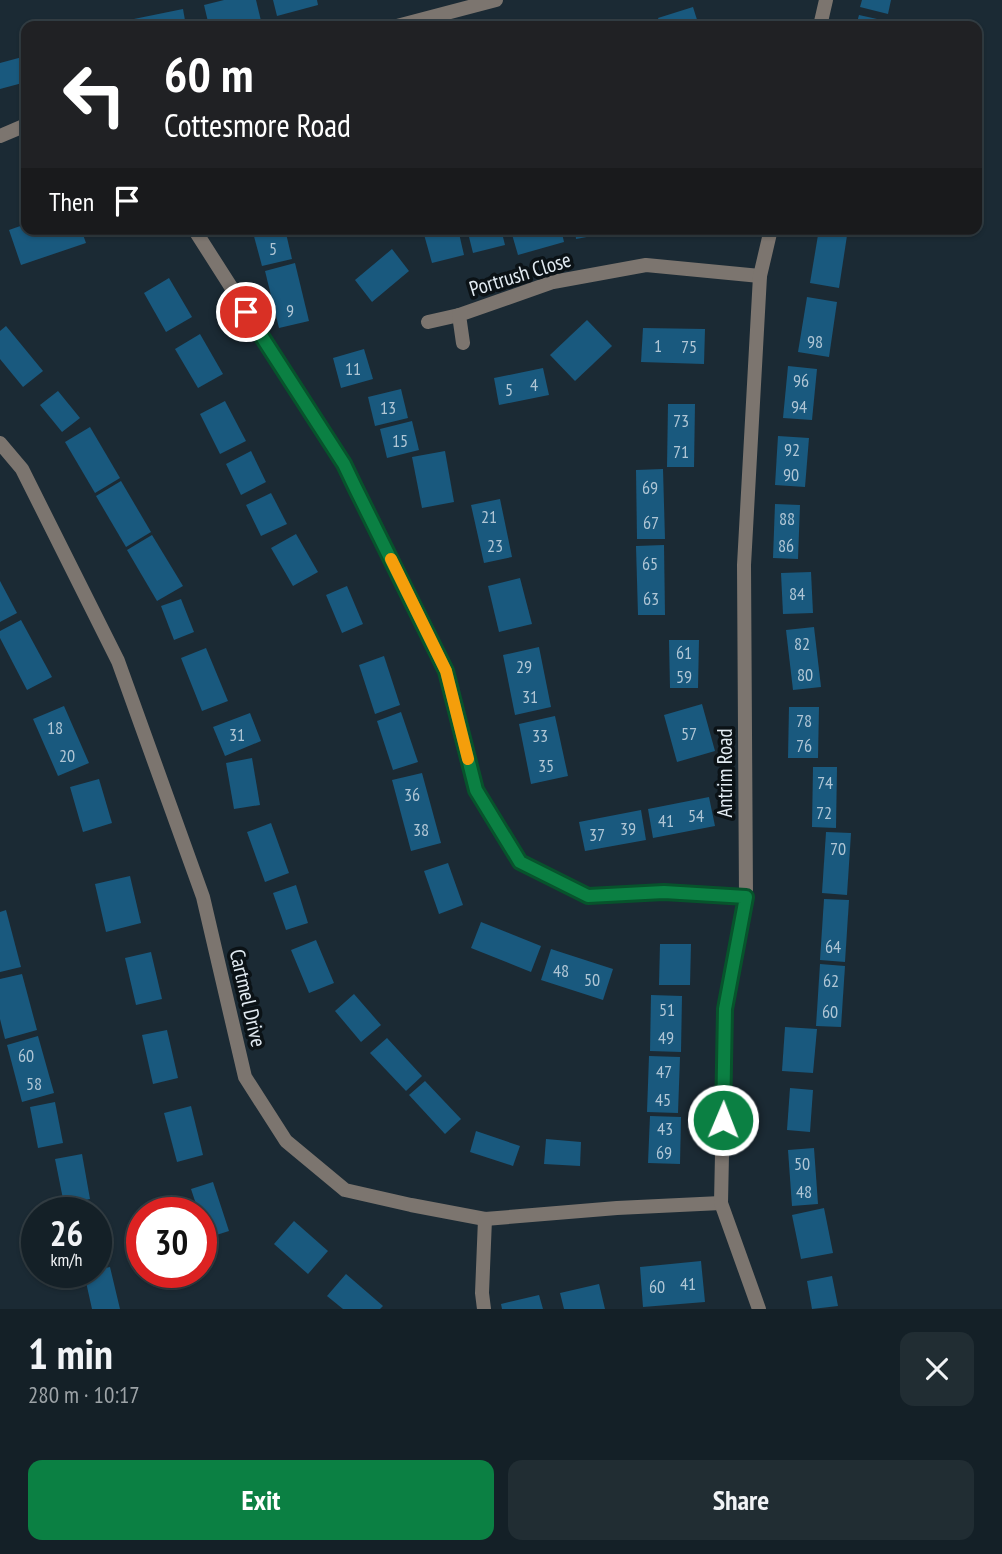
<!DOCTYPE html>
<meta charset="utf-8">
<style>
body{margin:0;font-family:"PT Sans Narrow",sans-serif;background:#212d33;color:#f1f3f6;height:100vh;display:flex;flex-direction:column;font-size:26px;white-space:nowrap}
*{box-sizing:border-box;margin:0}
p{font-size:23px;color:#9da3a7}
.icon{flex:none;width:38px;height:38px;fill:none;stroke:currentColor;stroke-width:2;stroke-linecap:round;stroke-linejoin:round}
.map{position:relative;height:1309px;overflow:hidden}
.side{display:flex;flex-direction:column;background:#142027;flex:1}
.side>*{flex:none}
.banner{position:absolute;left:21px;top:21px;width:961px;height:214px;border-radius:14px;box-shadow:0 2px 5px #0004,0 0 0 2px #333e44;background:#202124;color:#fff;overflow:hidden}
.speed{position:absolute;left:21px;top:1197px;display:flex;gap:14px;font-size:35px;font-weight:700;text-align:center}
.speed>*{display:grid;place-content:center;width:91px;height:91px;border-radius:50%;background:#142027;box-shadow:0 2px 5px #0004,0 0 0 2px #333e44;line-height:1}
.speed small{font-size:18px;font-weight:400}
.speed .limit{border:10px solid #d22;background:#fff;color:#111}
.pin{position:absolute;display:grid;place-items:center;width:60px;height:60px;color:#fff;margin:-30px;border:4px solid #fff;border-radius:50%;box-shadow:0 2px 7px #0007}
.me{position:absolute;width:77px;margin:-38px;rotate:1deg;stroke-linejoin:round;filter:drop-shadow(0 0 5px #0008)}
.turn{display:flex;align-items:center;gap:24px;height:147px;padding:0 28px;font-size:32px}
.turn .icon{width:91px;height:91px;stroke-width:2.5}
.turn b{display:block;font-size:49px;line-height:60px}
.then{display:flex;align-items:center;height:66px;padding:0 28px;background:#0003;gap:14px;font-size:26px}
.round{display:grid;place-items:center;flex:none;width:74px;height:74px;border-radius:14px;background:#212d33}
.summary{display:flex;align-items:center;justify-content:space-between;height:119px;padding:0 28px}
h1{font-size:42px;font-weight:700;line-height:52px}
.action{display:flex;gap:14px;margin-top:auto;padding:14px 28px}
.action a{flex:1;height:80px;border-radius:14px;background:#0b8043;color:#fff;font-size:28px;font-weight:700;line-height:80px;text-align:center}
.action a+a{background:#212d33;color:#f1f3f6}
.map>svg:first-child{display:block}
.building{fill:#19597e}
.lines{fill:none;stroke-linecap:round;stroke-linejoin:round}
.minor{stroke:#7c756f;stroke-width:14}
.route-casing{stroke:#07532c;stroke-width:18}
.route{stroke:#0b8043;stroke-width:12}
.slow{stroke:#f59e0b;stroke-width:12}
.labels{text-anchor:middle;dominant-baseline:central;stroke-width:7;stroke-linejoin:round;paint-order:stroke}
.number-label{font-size:18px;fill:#b0c6d5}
.street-label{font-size:21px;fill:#e2ebf2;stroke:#0b1216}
</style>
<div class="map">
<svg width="1002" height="1309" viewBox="0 0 1002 1309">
<rect width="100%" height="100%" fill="#1b2a34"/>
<g class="building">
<polygon points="224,0 256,0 262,25 256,26 209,26 204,5"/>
<polygon points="273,0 317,0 318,5 277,16"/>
<polygon points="862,0 891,0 888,14 860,7"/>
<polygon points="693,7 699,26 661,26 658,18"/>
<polygon points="183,9 186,26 130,26 129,20"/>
<polygon points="859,15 886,21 885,26 856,26"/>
<polygon points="26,56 26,82 0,89 0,63"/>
<polygon points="26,224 26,229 81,229 86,243 21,265 9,230"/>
<polygon points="252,229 285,229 292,259 262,266"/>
<polygon points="430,229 458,229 464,255 432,263 423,231"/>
<polygon points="467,229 501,229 505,245 473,253"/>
<polygon points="518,229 561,229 564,242 518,255 511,231"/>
<polygon points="575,229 619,229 619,231 576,239"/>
<polygon points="819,229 848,229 839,288 810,283"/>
<polygon points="392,249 409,271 372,302 355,280"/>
<polygon points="295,263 309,321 279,328 265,271"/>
<polygon points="169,278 192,317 166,332 144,293"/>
<polygon points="807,297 837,302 829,357 798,352"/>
<polygon points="587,320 612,346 575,381 550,355"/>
<polygon points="6,326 43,371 23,387 0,359 0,331"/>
<polygon points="643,328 705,329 704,364 641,362"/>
<polygon points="200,334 223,374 198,388 175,349"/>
<polygon points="364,349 373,379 341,388 333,358"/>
<polygon points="788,366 817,369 812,420 783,418"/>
<polygon points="543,368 549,395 499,405 494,378"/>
<polygon points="401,389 408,418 375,426 368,397"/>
<polygon points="58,391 80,418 62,432 40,405"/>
<polygon points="225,401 246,441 220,454 200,414"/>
<polygon points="668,404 695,404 694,467 667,467"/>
<polygon points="412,421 419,450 387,458 380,429"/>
<polygon points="90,427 120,478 95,493 65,442"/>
<polygon points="778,436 809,438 805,487 775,485"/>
<polygon points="251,451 266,482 241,495 226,464"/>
<polygon points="445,451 454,502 422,508 412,457"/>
<polygon points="663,469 665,539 637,539 636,470"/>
<polygon points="121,481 151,532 126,547 96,496"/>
<polygon points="271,493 287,524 261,536 246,505"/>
<polygon points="500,499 512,557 484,563 471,505"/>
<polygon points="775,504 800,505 798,559 773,558"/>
<polygon points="296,534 318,572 293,586 271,548"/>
<polygon points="152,535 183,586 157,601 127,550"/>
<polygon points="664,545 665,615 638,615 636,546"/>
<polygon points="811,572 813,613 783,614 781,573"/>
<polygon points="520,578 532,624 499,632 488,586"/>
<polygon points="0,581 17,613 0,622"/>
<polygon points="347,586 363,624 342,633 326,595"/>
<polygon points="181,599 194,632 174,640 161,606"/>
<polygon points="21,620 52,677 27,690 0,638 0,631"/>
<polygon points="814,627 821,687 793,690 786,630"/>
<polygon points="669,640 699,640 698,688 670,688"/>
<polygon points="539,647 551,707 515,715 503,655"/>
<polygon points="206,648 228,701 202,711 181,658"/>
<polygon points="384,656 400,705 375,714 359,665"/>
<polygon points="702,704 715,751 677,762 664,715"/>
<polygon points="64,706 89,763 58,776 33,719"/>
<polygon points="789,707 819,707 818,758 788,758"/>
<polygon points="401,712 418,762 393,770 377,721"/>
<polygon points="250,713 261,741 225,756 213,727"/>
<polygon points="555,716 568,776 531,784 519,724"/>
<polygon points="252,758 260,805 234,809 226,763"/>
<polygon points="813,767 837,767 836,828 812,827"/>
<polygon points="422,773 441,843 411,851 392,780"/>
<polygon points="99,779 112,823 83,832 70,787"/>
<polygon points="709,797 715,826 653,838 648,809"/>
<polygon points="641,810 646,840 585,851 579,822"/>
<polygon points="271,823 289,873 265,882 247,832"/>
<polygon points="826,832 851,833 847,895 822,893"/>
<polygon points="448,863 463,905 439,914 424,871"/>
<polygon points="130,876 141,923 106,932 95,884"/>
<polygon points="296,885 308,923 286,930 273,893"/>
<polygon points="824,899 849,900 845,962 820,960"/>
<polygon points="6,910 21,967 0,972 0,912"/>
<polygon points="481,922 541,946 531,972 471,948"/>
<polygon points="316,940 334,983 309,993 291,950"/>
<polygon points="660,944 691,944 690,985 659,985"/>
<polygon points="551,949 613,969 603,1000 541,980"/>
<polygon points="151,952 162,999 136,1005 125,958"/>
<polygon points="820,964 845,966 841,1027 816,1026"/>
<polygon points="22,974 37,1030 5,1039 0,1019 0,979"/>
<polygon points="354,994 381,1025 361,1042 335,1011"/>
<polygon points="651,995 682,996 681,1052 650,1051"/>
<polygon points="785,1027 817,1029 813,1073 782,1071"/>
<polygon points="167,1030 178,1078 153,1084 142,1035"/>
<polygon points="38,1036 54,1093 22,1102 7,1045"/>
<polygon points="387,1038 422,1076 406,1091 370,1053"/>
<polygon points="649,1056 680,1057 678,1113 647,1112"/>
<polygon points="425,1081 461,1119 445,1134 409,1095"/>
<polygon points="790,1088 813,1090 810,1132 787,1130"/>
<polygon points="55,1102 63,1143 38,1148 30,1107"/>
<polygon points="191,1106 203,1155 177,1162 164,1113"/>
<polygon points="650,1116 681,1117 680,1164 648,1163"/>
<polygon points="476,1131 520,1146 513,1166 470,1152"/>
<polygon points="546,1139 581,1142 580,1166 544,1164"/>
<polygon points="814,1148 818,1204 792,1206 788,1150"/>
<polygon points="82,1154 90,1199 64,1204 55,1159"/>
<polygon points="213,1182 229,1231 207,1238 201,1219 201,1213 199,1213 191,1189"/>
<polygon points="824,1208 833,1253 801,1259 792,1215"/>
<polygon points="294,1221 328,1251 308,1274 274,1244"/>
<polygon points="96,1222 106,1260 96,1262"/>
<polygon points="701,1261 705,1302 643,1307 640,1267"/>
<polygon points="110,1267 120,1309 92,1309 84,1273 96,1272 96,1270"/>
<polygon points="346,1274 383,1306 380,1309 343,1309 327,1296"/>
<polygon points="832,1276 838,1306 812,1309 807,1281"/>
<polygon points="599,1284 605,1309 564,1309 560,1293"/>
<polygon points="539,1295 543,1309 502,1309 501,1304"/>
</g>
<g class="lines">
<g class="minor">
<polyline points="397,26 496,0"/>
<polyline points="820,26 826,0"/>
<polyline points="0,136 26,125"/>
<polyline points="194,229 344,464 446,671 476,790 520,862 588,896 664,892 746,897"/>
<polyline points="428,322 459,315"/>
<polyline points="463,343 459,315 553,282 646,265 760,276"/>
<polyline points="0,443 22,469 118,661 203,897 245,1077 286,1141 345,1190 411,1205 485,1219 617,1208 721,1203"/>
<polyline points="484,1309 482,1293 485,1219"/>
<polyline points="759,1309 721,1203 725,1009 746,897 744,565 760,276 771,229"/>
</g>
</g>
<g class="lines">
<g class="route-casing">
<polyline id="route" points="246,312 344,464 355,487 446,671 476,790 520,862 588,896 664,892 746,897 725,1009 723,1120"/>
</g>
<use href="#route" class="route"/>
<polyline class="slow" points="391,559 446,671 468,759"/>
</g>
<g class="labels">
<g class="number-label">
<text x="273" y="248">5</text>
<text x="290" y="310">9</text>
<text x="815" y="341">98</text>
<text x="658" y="345">1</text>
<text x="689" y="346">75</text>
<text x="353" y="368">11</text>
<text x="801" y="380">96</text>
<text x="534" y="384">4</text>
<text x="509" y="389">5</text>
<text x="799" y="406">94</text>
<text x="388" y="407">13</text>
<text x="681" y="420">73</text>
<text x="400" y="440">15</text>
<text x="792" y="449">92</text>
<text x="681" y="451">71</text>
<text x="791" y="474">90</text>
<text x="650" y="487">69</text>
<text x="489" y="516">21</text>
<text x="787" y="518">88</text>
<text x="651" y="522">67</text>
<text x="495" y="545">23</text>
<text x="786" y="545">86</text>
<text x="650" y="563">65</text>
<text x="797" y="593">84</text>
<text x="651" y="598">63</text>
<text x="802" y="643">82</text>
<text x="684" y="652">61</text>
<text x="524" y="666">29</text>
<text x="805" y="674">80</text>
<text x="684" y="676">59</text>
<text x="530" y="696">31</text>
<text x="804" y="720">78</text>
<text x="55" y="727">18</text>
<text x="689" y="733">57</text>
<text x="237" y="734">31</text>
<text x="540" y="735">33</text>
<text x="804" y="745">76</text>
<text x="67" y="755">20</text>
<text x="546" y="765">35</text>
<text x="825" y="782">74</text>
<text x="412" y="794">36</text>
<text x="824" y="812">72</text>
<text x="696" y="815">54</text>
<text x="666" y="820">41</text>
<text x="628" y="828">39</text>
<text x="421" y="829">38</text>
<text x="597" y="834">37</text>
<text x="838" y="848">70</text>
<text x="833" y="946">64</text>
<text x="561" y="970">48</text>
<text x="592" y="979">50</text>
<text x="831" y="980">62</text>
<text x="667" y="1009">51</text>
<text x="830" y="1011">60</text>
<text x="666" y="1037">49</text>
<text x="26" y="1055">60</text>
<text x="664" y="1071">47</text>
<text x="34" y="1083">58</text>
<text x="663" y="1099">45</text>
<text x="665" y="1128">43</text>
<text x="664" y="1152">69</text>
<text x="802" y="1163">50</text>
<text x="804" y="1191">48</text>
<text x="688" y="1283">41</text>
<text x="657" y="1286">60</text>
</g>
<g class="street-label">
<text transform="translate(520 274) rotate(-17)">Portrush Close</text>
<text transform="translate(724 773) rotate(-90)">Antrim Road</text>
<text transform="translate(248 998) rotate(77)">Cartmel Drive</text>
</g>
</g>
</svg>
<div class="speed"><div>26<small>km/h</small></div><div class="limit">30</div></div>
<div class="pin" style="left:246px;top:312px;background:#d93025"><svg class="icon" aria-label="arrive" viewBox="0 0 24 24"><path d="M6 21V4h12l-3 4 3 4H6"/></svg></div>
<svg class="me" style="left:723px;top:1120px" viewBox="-20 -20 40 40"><circle r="17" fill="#0b8043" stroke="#fff" stroke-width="3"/><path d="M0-11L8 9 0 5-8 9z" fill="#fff"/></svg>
<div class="banner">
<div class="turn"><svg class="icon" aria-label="left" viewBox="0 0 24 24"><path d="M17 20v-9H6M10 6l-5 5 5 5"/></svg><div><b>60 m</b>Cottesmore Road</div></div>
<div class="then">Then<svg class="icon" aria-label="arrive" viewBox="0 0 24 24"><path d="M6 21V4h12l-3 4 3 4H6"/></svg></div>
</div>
</div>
<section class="side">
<div class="summary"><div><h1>1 min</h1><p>280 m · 10:17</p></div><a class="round"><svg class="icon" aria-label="close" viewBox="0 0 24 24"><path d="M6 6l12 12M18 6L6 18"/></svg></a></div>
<div class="action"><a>Exit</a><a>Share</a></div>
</section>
